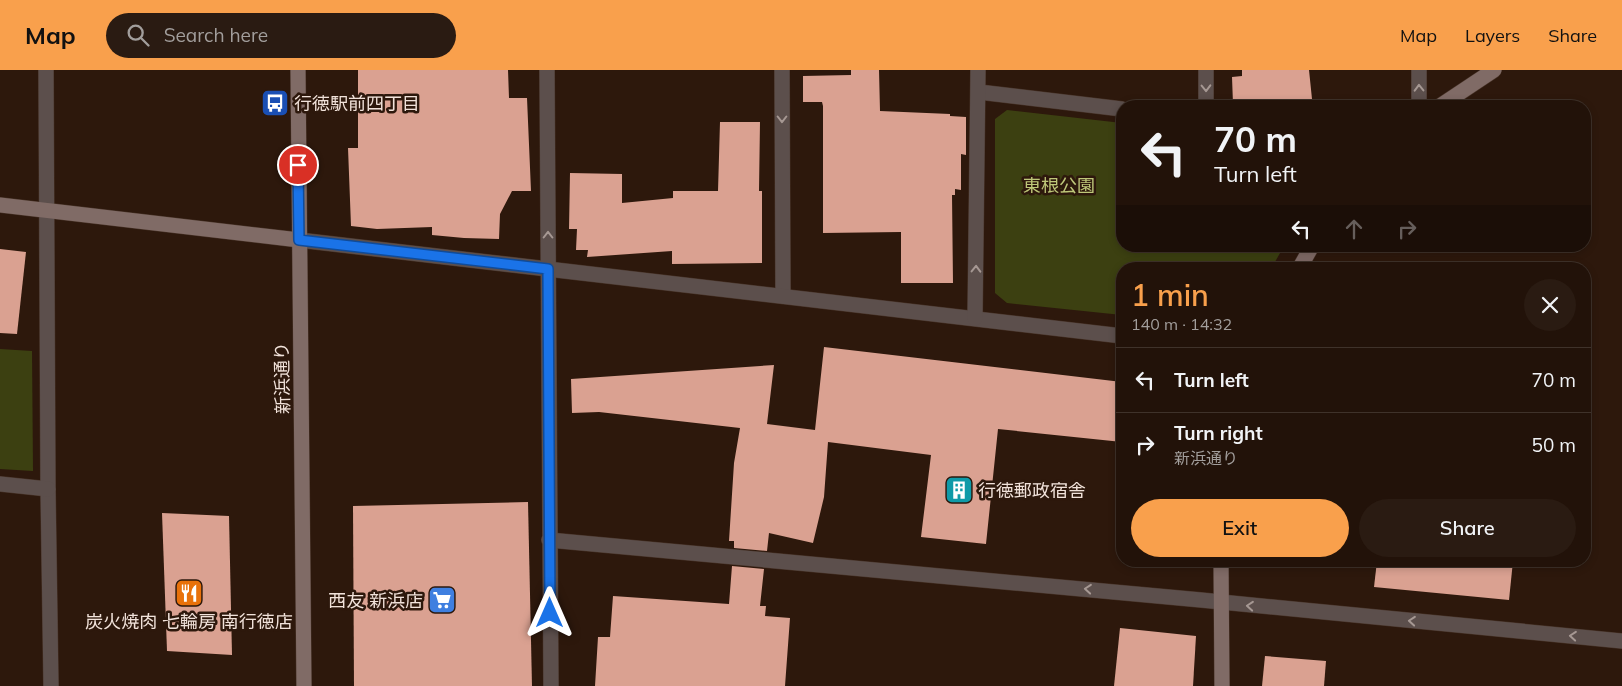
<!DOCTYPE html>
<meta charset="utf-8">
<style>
body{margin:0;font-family:Mulish,"Noto Sans JP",sans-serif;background:#2a1b12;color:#f1f3f6;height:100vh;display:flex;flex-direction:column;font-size:19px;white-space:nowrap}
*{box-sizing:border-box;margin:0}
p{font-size:16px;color:#a29e9c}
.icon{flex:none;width:28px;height:28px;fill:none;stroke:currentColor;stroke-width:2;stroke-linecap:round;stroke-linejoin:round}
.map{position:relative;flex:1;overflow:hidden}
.sheet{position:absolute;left:1116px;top:192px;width:475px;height:305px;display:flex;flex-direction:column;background:#221209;border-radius:20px;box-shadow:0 2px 8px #0003,0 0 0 1px #3f322a}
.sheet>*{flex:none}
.guide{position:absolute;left:1116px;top:30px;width:475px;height:152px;border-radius:20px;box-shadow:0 2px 8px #0003,0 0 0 1px #3f322a;background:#221209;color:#f1f3f6;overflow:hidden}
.pin{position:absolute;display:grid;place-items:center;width:42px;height:42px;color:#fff;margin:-21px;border:2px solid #fff;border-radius:50%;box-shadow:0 1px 5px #0007}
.me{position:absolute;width:55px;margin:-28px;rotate:0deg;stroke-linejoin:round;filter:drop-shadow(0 0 4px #0008)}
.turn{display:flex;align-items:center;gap:18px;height:105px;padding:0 15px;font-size:22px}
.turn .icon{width:65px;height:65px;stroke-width:2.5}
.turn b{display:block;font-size:35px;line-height:42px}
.lanes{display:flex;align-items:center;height:48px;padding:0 15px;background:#0003;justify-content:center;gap:25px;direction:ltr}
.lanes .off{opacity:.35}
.round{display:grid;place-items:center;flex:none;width:52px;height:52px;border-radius:26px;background:#2a1b12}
.headline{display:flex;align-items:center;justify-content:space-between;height:85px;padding:0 15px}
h1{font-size:30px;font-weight:600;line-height:38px;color:#f9a04c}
.cta{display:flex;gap:10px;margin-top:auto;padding:10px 15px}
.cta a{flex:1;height:58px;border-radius:30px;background:#f9a04c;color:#111;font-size:20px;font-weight:600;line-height:58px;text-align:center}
.cta a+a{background:#2a1b12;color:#f1f3f6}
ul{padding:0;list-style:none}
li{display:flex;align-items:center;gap:15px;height:65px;padding:0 15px;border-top:1px solid #3f322a}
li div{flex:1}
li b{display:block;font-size:19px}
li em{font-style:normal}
header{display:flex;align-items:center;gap:30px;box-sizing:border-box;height:70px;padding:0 25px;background:#f9a04c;color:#111}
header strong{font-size:24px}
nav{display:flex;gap:28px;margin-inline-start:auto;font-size:18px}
.search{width:350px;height:45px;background:#2a1b12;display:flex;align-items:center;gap:12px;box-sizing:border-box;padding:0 18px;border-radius:28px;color:#a29e9c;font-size:19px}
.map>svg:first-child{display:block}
.green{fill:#3c4011}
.building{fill:#daa191}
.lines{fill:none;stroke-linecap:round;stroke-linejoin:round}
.street-casing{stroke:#483429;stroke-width:16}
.secondary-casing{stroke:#483429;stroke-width:16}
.street{stroke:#5c4f4c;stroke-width:15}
.secondary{stroke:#806b66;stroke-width:15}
.oneway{stroke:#a69893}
.route-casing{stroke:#114b97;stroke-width:12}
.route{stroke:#1a73e8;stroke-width:9}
.labels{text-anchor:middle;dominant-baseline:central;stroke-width:5;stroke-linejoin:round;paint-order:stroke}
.poi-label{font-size:18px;fill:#f1e2da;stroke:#2d180c;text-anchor:start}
.park-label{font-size:18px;fill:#bec779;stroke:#2d180c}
.street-label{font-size:18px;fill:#f1e2da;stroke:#2d180c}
</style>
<header>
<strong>Map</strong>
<div class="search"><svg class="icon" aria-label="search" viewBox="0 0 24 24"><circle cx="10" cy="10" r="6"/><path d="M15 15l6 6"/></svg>Search here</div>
<nav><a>Map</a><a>Layers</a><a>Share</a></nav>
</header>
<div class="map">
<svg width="1622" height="616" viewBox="0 0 1622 616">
<rect width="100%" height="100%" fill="#2d180c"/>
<g class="green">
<polygon points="1007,40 1122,53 1122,176 1284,176 1271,199 1122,199 1122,245 1007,233 995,223 995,49"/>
<polygon points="0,279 32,281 33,401 0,399"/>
</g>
<g class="building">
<polygon points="358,0 508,0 509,28 527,28 531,121 512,121 500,144 499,169 464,168 432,165 432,157 377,159 351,156 348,78 358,78"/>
<polygon points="851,0 879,0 880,41 950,44 950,46 966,47 966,85 961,84 961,120 955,119 955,125 952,125 953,213 901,213 901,162 823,163 823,36 822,32 803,32 803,6 851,5"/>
<polygon points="1242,0 1309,0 1312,29 1233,34 1232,7 1242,6"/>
<polygon points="720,52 760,52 759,121 762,121 762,193 672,194 672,181 587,187 588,180 576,180 577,159 569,159 570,103 622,104 622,133 673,128 673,121 718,121"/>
<polygon points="0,179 26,182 17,264 0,263"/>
<polygon points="824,277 1122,312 1122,372 998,359 986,474 921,467 931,385 828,372 824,427 813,473 769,463 767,481 734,478 734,471 729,471 734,393 740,358 599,342 572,343 571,309 774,295 767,354 815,360"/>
<polygon points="528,432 532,616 354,616 353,436"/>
<polygon points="162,443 229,446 232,585 167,581"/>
<polygon points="1377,491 1513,491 1509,530 1374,517"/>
<polygon points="732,496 764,499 760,536 766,536 765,546 790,548 785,616 595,616 598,567 610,567 613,526 729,534"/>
<polygon points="1120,558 1196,566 1193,616 1114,616"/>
<polygon points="1265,586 1326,591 1324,616 1262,616"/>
</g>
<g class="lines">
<g class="street-casing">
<g id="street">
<polyline points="46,0 48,419 51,616"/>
<polyline points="547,0 551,616"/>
<polyline points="782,0 783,226"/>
<polyline points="1206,0 1206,36"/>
<polyline points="1419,0 1419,36"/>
<polyline points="979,22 1122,39"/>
<polyline points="299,170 1122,266"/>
<polyline points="975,248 978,0"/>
<polyline points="0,414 48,419"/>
<polyline points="549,470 1201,530 1622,571"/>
</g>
</g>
<g class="secondary-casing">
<g id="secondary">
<polyline points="298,0 304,616"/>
<polyline points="1440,36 1494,0"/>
<polyline points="0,135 299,170"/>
<polyline points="1299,199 1312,176"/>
<polyline points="1221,491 1222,616"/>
</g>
</g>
<use href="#street" class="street"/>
<use href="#secondary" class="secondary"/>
</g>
<defs><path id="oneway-chevron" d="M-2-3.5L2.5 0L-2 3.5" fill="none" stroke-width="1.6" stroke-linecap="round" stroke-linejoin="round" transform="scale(1.25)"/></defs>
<g class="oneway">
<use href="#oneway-chevron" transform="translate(1206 18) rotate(89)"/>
<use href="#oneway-chevron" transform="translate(1419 18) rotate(-91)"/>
<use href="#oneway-chevron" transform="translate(782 49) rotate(90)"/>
<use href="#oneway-chevron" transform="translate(548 165) rotate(-90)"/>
<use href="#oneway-chevron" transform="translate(976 199) rotate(-89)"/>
<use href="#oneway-chevron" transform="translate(1088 519) rotate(-175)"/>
<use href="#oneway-chevron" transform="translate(1250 536) rotate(-175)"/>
<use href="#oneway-chevron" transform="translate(1412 551) rotate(-175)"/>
<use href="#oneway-chevron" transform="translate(1573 566) rotate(-175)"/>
</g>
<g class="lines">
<g class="route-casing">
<polyline id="route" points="298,95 299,170 548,199 550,543"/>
</g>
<use href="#route" class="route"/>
</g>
<defs>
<g id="bus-square" transform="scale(1.4375)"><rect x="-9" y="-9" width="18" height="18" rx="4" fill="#1a4fb4" stroke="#2d180c"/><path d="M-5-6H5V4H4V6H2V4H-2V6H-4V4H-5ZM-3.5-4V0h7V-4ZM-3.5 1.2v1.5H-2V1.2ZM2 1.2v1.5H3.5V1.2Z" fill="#fff"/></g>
<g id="building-square" transform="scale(1.4375)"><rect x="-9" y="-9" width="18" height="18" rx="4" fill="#0f9aa8" stroke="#2d180c"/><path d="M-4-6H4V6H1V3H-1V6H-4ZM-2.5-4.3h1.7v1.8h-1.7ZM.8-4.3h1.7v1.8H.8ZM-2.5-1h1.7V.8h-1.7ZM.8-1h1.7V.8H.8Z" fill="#fff"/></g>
<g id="restaurant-square" transform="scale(1.4375)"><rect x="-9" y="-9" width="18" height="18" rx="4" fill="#e8710a" stroke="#2d180c"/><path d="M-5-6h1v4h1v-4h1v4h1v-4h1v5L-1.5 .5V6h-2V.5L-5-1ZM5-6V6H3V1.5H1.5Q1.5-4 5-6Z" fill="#fff"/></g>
<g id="supermarket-square" transform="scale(1.4375)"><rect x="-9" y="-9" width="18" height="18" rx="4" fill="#3f7fe0" stroke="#2d180c"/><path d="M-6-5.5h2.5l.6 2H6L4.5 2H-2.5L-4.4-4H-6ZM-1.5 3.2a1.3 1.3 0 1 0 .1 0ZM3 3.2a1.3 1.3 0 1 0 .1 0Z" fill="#fff"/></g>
</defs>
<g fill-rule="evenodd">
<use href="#bus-square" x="275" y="33"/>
<use href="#building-square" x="959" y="420"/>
<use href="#restaurant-square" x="189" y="523"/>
<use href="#supermarket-square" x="442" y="530"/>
</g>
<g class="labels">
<g class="poi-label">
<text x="294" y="33">行徳駅前四丁目</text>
<text x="978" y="420">行徳郵政宿舎</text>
<text x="423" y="530" text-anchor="end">西友 新浜店</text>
<text x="189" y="551" text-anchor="middle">炭火焼肉 七輪房 南行徳店</text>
</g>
<g class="park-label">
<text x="1059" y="115">東根公園</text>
</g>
<g class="street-label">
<text transform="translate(282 308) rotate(-91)">新浜通り</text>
</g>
</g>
</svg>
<div class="pin" style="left:298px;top:95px;background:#d93025"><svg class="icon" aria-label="arrive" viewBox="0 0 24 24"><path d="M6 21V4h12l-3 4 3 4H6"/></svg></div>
<svg class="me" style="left:550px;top:543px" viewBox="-20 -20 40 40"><path d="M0-17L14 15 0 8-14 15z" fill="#1a73e8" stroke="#fff" stroke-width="4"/></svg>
<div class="guide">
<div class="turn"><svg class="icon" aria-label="left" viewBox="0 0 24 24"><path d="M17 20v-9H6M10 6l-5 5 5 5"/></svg><div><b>70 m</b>Turn left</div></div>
<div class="lanes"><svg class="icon" aria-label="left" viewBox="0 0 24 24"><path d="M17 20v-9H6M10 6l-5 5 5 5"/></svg><svg class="icon off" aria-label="ahead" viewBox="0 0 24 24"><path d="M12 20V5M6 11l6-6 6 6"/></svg><svg class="icon off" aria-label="right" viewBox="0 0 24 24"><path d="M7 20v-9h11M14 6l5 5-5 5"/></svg></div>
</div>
<section class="sheet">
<div class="headline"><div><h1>1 min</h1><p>140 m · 14:32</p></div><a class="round"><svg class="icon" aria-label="close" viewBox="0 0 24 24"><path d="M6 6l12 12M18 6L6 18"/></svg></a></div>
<ul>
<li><svg class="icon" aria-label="left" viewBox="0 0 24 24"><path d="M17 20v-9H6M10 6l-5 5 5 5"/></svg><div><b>Turn left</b></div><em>70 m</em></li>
<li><svg class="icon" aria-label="right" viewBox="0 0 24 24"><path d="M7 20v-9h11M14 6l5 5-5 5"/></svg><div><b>Turn right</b><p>新浜通り</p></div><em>50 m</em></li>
</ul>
<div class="cta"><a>Exit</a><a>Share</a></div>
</section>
</div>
